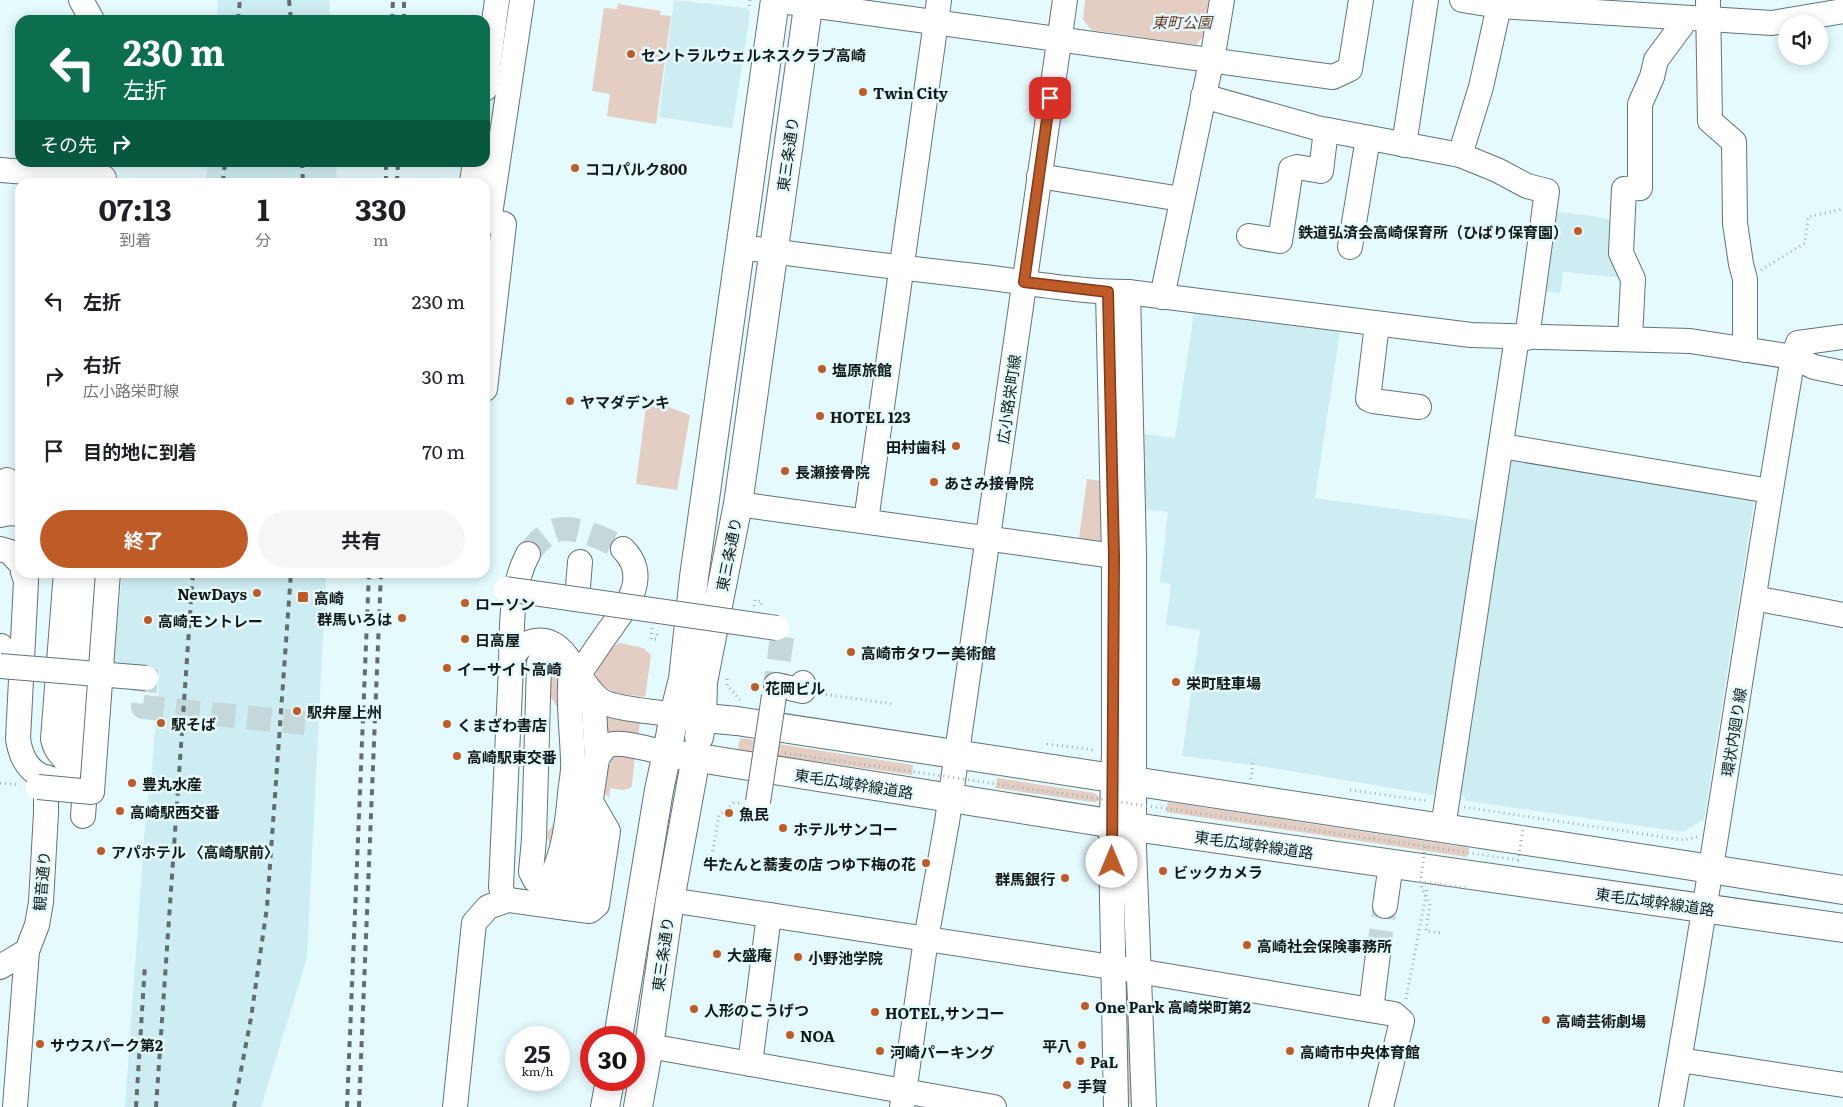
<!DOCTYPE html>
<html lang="ja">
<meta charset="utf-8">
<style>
body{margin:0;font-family:Literata,"Noto Sans JP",serif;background:#f6f6f6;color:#202124;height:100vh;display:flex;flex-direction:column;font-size:19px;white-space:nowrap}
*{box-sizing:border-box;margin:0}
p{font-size:16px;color:#757577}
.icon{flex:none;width:28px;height:28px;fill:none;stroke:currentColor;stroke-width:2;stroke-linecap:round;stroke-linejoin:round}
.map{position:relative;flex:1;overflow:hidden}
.drawer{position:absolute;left:15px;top:178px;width:475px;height:400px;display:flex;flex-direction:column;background:#fff;border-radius:15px;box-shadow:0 2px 12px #0003}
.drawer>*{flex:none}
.top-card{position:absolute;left:15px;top:15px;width:475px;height:152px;border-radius:15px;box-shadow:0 2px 12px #0003;background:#0b6e4f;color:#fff;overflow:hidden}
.tools{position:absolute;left:1778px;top:15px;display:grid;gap:10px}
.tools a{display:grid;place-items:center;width:50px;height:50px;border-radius:50%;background:#fff;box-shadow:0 2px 12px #0003;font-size:25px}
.speed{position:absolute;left:505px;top:1026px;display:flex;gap:10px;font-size:25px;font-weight:700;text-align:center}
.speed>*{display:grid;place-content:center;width:65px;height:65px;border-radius:50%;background:#fff;box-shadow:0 2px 12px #0003;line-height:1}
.speed small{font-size:12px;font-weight:400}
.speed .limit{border:8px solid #d22;background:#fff;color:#111}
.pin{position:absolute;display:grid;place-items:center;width:42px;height:42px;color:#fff;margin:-21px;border-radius:10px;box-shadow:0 2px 8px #0006}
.me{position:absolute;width:55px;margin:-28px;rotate:0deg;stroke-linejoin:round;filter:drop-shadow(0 0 4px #0008)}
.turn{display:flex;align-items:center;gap:18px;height:105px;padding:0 25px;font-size:22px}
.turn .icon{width:65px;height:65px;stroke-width:2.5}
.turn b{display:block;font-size:35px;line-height:42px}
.then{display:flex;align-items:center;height:48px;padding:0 25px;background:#0003;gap:10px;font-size:19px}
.eta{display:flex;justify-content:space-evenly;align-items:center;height:85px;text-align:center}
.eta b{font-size:30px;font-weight:700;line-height:35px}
.primary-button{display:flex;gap:10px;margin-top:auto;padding:10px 25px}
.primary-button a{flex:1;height:58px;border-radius:30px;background:#bf5b27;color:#fff;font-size:20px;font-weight:700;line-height:58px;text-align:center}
.primary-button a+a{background:#f6f6f6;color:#202124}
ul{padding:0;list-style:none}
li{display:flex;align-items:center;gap:15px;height:75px;padding:0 25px}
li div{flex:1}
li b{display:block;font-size:19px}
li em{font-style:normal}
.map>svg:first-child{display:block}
.built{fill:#ceedf2}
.green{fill:#e4cdc3}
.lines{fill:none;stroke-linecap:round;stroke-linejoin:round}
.minor-tunnel{stroke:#c4d8db;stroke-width:24;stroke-dasharray:24 12;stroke-linecap:butt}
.minor-casing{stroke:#617477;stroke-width:26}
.major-casing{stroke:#617477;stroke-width:30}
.highway-casing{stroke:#617477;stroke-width:30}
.path{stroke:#a0b1b3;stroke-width:3;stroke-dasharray:1 4;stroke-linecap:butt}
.minor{stroke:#fff;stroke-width:24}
.major{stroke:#fff;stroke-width:28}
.highway{stroke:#fff;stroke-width:28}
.rail{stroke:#616e70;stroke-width:4;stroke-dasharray:6 6;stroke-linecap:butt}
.minor-bridge-casing{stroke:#617477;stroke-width:26;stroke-linecap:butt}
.path-bridge{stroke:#a0b1b3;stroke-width:3;stroke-dasharray:1 4;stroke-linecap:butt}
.minor-bridge{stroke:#fff;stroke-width:24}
.route-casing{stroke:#7c3b19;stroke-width:12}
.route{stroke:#bf5b27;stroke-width:9}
.poi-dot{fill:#bf5b27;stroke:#e4fafd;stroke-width:2}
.labels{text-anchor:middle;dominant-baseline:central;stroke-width:5;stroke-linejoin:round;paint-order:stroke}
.park-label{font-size:15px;font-style:italic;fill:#673b26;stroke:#e4fafd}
.poi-label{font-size:15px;font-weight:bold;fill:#111819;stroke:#e4fafd;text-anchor:start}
.street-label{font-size:15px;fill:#111819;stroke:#e4fafd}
</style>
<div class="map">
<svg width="1843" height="1107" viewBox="0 0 1843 1107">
<rect width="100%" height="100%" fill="#e4fafd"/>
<g class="built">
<polygon points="218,0 329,0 331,20 217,20"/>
<polygon points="674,0 747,8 750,14 732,128 659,117"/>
<polygon points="208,163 336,163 337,182 206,182"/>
<polygon points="1549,211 1594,216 1620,222 1628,278 1563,272 1560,293 1537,291"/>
<polygon points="1194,313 1340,331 1315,498 1482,521 1469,601 1463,617 1440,788 1433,795 1261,766 1182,756 1200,630 1166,625 1171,584 1160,582 1168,512 1138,509 1137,433 1175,438"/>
<polygon points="1514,452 1749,494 1754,502 1704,819 1683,832 1467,801 1457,788 1504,460"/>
<polygon points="122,573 326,573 307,958 261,1107 125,1107 146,811 152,770 160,669 114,664"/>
</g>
<g class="green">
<polygon points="1085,0 1209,0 1203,37 1196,45 1091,30 1083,19"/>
<polygon points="618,4 661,11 660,15 671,16 656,124 607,116 610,94 592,91 604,8 617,9"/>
<polygon points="647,399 690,415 677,490 636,484"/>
<polygon points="1087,479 1108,482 1109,543 1079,538"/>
<path d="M620 643 643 648 651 655 645 697C624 694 609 695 596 677 596 665 609 646 620 643Z"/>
<polygon points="548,662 562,662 565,749 553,854 546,833 551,828 556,817 562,767 559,710 549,694"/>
<polygon points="601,712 640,722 638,737 603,741"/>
<polygon points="740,738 913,765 912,775 738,750"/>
<path d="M618 754H635L632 786C626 793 618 789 610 788L609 798 605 793C606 778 605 765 618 754Z"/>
<polygon points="997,778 1094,793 1097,795 1100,799 1096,802 1092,802 996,788"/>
<polygon points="1168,802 1469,848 1467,857 1166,812"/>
<polygon points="1118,981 1132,982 1136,1104 1122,1105"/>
</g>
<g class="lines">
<g class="minor-tunnel">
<path d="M528 554C534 547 542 536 551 532 571 522 605 539 623 549"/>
<polyline points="147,668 143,707 305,723"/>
<polyline points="774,696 783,629 777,628"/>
<polyline points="1378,954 1385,906"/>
</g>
<g class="minor-casing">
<g id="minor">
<polyline points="81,0 92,20"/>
<polyline points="774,0 1333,77 1350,69 1361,0"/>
<polyline points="1462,0 1499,6 1772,23 1843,11"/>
<polyline points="1708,0 1710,121 1734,142 1735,223 1741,264 1745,279 1745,350"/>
<polyline points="485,89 497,0"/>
<polyline points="1203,96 1317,128 1460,155 1481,87 1499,6"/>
<polyline points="1404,145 1426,0"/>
<polyline points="1460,155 1497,170 1527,186 1547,191 1527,338"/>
<polyline points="0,170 104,178"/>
<polyline points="1039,176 1181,199"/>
<polyline points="472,182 475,162"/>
<polyline points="1249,236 1280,241 1291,169 1297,167 1321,171 1326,130"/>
<path d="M741 247C822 258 903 268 984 277 1031 283 1080 292 1128 292L1471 335 1690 341 1793 357 1814 367 1843 373"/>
<polyline points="1350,247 1368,138"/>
<polyline points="1108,292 1114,556 1114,752 1111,845 1116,1107"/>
<polyline points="1128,292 1134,554 1134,848 1144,1107"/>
<polyline points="1162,297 1214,48 1222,0"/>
<polyline points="1377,324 1368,399 1373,401 1419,407"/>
<polyline points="1630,339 1633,279 1621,253 1624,189 1640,188 1640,104 1652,77 1656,60 1682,25 1682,18"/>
<polyline points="485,389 504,224 489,221 522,0"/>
<polyline points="1502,446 1770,491"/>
<polyline points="4,499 7,480"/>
<polyline points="738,504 1114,556 1128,555"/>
<polyline points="0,515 11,513 20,514"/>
<polyline points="866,521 939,0"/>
<polyline points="0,549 10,552 20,563"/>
<path d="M23 572 26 581 18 739C22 766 38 783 66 779 77 760 56 759 53 739L66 572"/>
<polyline points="1754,598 1843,615"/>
<polyline points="577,599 580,562"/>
<polyline points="0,646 1,646 0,658"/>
<polyline points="563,652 549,650 539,663 534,839 531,872 535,880 539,883 563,885 572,879 581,863"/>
<path d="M511 664C512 628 510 588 528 554"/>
<path d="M579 674C589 660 598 646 608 632 626 607 651 577 623 549"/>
<polyline points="776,685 803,691 803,683"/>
<polyline points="591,693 594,710 597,759"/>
<polyline points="70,766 84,572"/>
<polyline points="83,816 85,790"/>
<polyline points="1443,828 1517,337"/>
<path d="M540 896C562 867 567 829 570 794 571 783 574 771 573 760 572 728 567 696 572 664"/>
<path d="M508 900 503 895 501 887 511 666C513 655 517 647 528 643 567 628 576 686 602 701 617 710 655 711 674 715"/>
<polyline points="670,900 1138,971 1394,1014 1402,1021 1381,1107"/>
<polyline points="1385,906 1391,864"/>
<polyline points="567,908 590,911 597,905 608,831 590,800"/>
<polyline points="0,967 27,951 37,925 41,902 46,813 46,777"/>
<polyline points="1371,1010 1378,954"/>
<polyline points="649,1046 994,1107"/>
<polyline points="1680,1060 1843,1085"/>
<polyline points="750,1064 769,915"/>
<polyline points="15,1107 27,951"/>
<path d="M455 1107 474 923 488 907 508 900 567 908 576 898 597 759C600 754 603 749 607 746 619 739 653 751 667 753"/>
<polyline points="902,1107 926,939 947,822 1065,0"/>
<path d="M1671 1107C1715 858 1750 607 1793 357L1798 343 1843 337"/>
</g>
</g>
<g class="major-casing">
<g id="major">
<polyline points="618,1038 659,790 667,753"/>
<polyline points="605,1107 610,1080"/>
<polyline points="638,1107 649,1046 670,900 696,757"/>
</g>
</g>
<g class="highway-casing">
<g id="highway">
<polyline points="775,0 694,577 683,679 674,715 667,753 1134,827 1843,928"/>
<polyline points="674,715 737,721 1679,864 1843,890"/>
<polyline points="699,737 702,719 703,682 738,504 809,0"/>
</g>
</g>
<g class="path">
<polyline points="749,6 750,0"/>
<polyline points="1761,270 1805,243 1808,217 1843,209"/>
<polyline points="754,606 755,600 762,602 761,607"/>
<polyline points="652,628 651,639 656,639 658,630"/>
<polyline points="727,679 727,685 740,700"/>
<polyline points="821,694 894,704"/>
<polyline points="1047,744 1095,750"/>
<polyline points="1251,779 1253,759"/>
<polyline points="0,783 20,785"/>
<polyline points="1350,790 1428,801"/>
<polyline points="1464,807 1683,840 1697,837"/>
<polyline points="711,861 719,815 734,803 740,803"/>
<polyline points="1406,999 1427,889"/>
</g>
<use href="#minor" class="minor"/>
<use href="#major" class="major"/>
<use href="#highway" class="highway"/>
<g class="rail">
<polyline points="289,0 291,20"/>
<polyline points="238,20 240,0"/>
<polyline points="392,20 393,0"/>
<polyline points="404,20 404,0"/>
<polyline points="302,162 303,182"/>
<polyline points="223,182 225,162"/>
<polyline points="386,182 386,162"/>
<polyline points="397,182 398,162"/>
<polyline points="136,1107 145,964"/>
<polyline points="156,1107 193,572"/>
<polyline points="234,1107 251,1018 267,907 291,572"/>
<polyline points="347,1107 369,572"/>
<polyline points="359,1107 381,572"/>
</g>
<g class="minor-bridge-casing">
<g id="minor-bridge">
<polyline points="506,589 777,628"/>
<polyline points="0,666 146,678"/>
<polyline points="38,787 92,792 108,572"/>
<polyline points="758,802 774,696"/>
</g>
</g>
<g class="path-bridge">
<polyline points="785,753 1518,860 1524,824"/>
<polyline points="1425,847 1420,884 1430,904 1426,931 1442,933"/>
<polyline points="1420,882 1467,888"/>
</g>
<use href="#minor-bridge" class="minor-bridge"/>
</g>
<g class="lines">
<g class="route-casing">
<polyline id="route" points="1050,98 1024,282 1108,292 1114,556 1112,862"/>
</g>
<use href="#route" class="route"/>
</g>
<g class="poi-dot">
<circle cx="631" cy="54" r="5"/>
<circle cx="863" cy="92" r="5"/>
<circle cx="575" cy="168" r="5"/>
<circle cx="1578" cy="231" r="5"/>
<circle cx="822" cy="369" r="5"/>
<circle cx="570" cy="401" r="5"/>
<circle cx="820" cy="416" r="5"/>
<circle cx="956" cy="446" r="5"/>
<circle cx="785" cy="471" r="5"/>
<circle cx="934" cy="482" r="5"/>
<circle cx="257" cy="593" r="5"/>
<rect x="297" y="591" width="12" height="12" rx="2.5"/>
<circle cx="465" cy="603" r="5"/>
<circle cx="402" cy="618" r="5"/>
<circle cx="148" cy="620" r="5"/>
<circle cx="465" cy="639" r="5"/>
<circle cx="851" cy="652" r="5"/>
<circle cx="447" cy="668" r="5"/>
<circle cx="1176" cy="682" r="5"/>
<circle cx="755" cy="687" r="5"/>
<circle cx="297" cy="711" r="5"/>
<circle cx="161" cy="723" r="5"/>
<circle cx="447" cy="724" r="5"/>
<circle cx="457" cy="756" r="5"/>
<circle cx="132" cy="783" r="5"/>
<circle cx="120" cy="811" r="5"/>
<circle cx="729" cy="813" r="5"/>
<circle cx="783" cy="828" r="5"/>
<circle cx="101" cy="851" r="5"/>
<circle cx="926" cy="863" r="5"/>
<circle cx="1163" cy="871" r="5"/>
<circle cx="1065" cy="878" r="5"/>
<circle cx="1247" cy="945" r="5"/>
<circle cx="717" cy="954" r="5"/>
<circle cx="798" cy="957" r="5"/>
<circle cx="1085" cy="1006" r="5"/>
<circle cx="694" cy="1009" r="5"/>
<circle cx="875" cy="1012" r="5"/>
<circle cx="1546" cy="1020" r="5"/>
<circle cx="790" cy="1035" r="5"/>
<circle cx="40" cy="1044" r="5"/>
<circle cx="1082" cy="1045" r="5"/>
<circle cx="880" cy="1051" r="5"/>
<circle cx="1290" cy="1051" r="5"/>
<circle cx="1080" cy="1061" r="5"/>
<circle cx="1067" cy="1085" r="5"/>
</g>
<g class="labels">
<g class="park-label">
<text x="1182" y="21">東町公園</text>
</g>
<g class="poi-label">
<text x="641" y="54">セントラルウェルネスクラブ高崎</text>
<text x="873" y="92">Twin City</text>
<text x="585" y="168">ココパルク800</text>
<text x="1568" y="231" text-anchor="end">鉄道弘済会高崎保育所（ひばり保育園）</text>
<text x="832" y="369">塩原旅館</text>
<text x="580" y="401">ヤマダデンキ</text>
<text x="830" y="416">HOTEL 123</text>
<text x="946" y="446" text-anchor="end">田村歯科</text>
<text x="795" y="471">長瀬接骨院</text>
<text x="944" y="482">あさみ接骨院</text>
<text x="247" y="593" text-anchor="end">NewDays</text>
<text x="314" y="597">高崎</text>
<text x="475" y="603">ローソン</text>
<text x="392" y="618" text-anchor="end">群馬いろは</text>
<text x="158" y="620">高崎モントレー</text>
<text x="475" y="639">日高屋</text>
<text x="861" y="652">高崎市タワー美術館</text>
<text x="457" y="668">イーサイト高崎</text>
<text x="1186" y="682">栄町駐車場</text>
<text x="765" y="687">花岡ビル</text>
<text x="307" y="711">駅弁屋上州</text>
<text x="171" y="723">駅そば</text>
<text x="457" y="724">くまざわ書店</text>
<text x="467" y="756">高崎駅東交番</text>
<text x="142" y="783">豊丸水産</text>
<text x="130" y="811">高崎駅西交番</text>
<text x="739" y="813">魚民</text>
<text x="793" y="828">ホテルサンコー</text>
<text x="111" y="851">アパホテル 〈高崎駅前〉</text>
<text x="916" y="863" text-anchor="end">牛たんと蕎麦の店 つゆ下梅の花</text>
<text x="1173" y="871">ビックカメラ</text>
<text x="1055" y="878" text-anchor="end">群馬銀行</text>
<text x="1257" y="945">高崎社会保険事務所</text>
<text x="727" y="954">大盛庵</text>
<text x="808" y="957">小野池学院</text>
<text x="1095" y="1006">One Park 高崎栄町第2</text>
<text x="704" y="1009">人形のこうげつ</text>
<text x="885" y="1012">HOTEL,サンコー</text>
<text x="1556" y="1020">高崎芸術劇場</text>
<text x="800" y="1035">NOA</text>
<text x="50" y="1044">サウスパーク第2</text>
<text x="1072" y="1045" text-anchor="end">平八</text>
<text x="890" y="1051">河崎パーキング</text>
<text x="1300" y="1051">高崎市中央体育館</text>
<text x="1090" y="1061">PaL</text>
<text x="1077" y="1085">手賀</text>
</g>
<g class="street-label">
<text transform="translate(787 154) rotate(-82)">東三条通り</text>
<text transform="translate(1008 399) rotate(-82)">広小路栄町線</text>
<text transform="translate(728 554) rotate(-79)">東三条通り</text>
<text transform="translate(1733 732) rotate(-81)">環状内廻り線</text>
<text transform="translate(854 783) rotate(9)">東毛広域幹線道路</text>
<text transform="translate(1254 844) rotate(8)">東毛広域幹線道路</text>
<text transform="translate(41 881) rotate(-85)">観音通り</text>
<text transform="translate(1655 901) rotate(8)">東毛広域幹線道路</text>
<text transform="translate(662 954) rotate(-82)">東三条通り</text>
</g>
</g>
</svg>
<div class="tools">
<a><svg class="icon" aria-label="sound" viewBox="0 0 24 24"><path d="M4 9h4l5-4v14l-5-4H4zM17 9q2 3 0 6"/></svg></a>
</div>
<div class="speed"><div>25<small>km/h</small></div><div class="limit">30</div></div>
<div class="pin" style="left:1050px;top:98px;background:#d93025"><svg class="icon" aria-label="arrive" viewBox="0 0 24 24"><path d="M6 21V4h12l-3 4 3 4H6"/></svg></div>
<svg class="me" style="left:1112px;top:862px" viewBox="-20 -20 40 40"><circle r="19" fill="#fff"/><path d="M0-13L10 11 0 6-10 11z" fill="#bf5b27"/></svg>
<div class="top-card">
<div class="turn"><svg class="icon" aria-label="left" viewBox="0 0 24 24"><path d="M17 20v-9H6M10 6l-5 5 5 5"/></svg><div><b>230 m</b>左折</div></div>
<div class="then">その先<svg class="icon" aria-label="right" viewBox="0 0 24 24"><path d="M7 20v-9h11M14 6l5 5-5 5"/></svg></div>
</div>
<section class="drawer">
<div class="eta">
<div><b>07:13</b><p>到着</p></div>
<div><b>1</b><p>分</p></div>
<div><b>330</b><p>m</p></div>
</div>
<ul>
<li><svg class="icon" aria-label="left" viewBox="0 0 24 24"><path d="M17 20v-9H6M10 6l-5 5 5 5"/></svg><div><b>左折</b></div><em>230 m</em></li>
<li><svg class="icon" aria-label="right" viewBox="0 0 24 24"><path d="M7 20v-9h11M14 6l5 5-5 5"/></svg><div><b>右折</b><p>広小路栄町線</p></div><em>30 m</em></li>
<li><svg class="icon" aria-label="arrive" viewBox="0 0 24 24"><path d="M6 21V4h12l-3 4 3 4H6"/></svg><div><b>目的地に到着</b></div><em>70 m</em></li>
</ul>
<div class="primary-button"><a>終了</a><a>共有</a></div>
</section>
</div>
